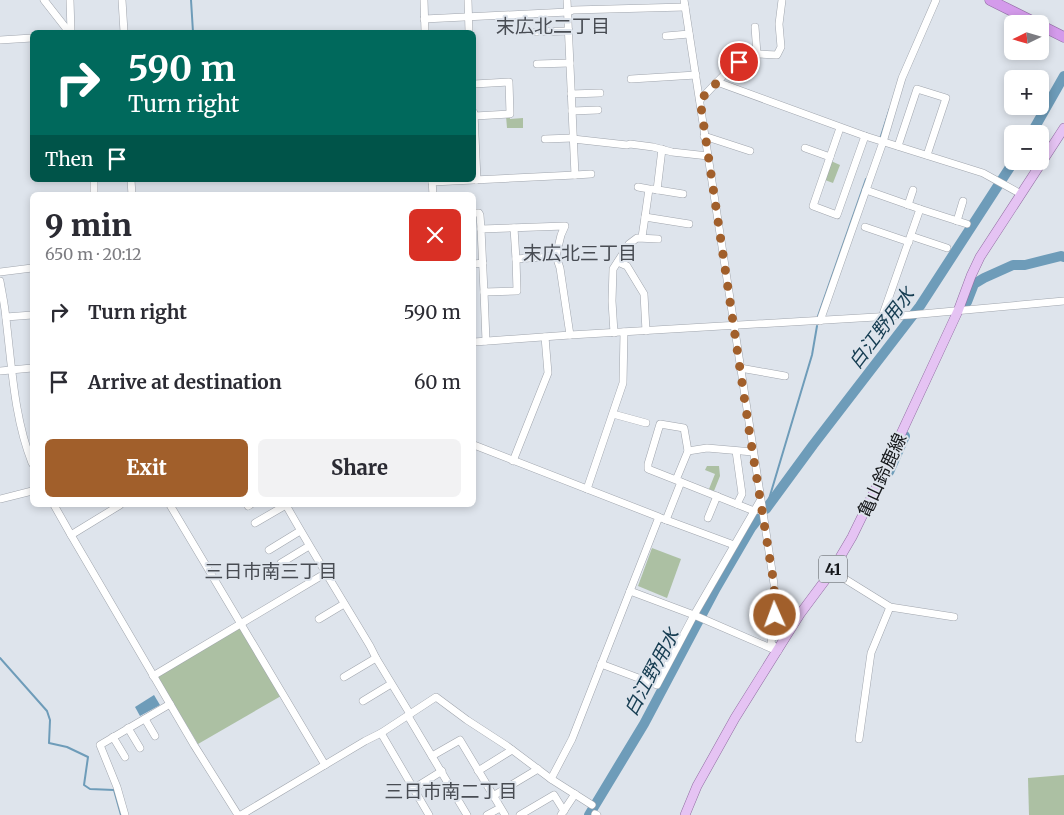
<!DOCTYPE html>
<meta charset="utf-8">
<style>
body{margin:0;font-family:Merriweather,"Noto Sans JP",serif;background:#f2f2f3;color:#2b2b33;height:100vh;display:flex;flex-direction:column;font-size:19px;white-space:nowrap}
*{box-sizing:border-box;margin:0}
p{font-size:16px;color:#7c7c81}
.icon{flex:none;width:28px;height:28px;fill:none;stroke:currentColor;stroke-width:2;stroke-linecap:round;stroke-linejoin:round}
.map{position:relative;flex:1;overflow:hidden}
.sheet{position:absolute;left:30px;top:192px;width:446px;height:315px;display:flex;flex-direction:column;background:#fff;border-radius:8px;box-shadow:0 2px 8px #0003}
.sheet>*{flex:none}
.guide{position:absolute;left:30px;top:30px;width:446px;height:152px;border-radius:8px;box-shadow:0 2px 8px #0003;background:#00695c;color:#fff;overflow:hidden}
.needle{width:32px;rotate:265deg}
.buttons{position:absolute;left:1004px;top:15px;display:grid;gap:10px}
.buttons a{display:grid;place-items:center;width:45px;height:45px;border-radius:8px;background:#fff;box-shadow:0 2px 8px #0003;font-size:25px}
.pin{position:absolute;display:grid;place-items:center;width:42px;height:42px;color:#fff;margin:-21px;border:2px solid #fff;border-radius:50%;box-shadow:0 1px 5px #0007}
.me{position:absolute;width:55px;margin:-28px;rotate:358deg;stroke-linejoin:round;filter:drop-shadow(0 0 4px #0008)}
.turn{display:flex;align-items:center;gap:18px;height:105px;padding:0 15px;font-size:22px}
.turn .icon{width:65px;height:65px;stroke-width:2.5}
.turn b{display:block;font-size:35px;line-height:42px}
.then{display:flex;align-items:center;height:48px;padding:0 15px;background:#0003;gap:10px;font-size:19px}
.round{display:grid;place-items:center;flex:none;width:52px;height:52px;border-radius:8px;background:#f2f2f3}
.overview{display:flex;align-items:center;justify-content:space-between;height:85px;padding:0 15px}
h1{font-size:30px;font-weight:800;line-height:38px}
.action{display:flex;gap:10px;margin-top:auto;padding:10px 15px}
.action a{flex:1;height:58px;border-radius:8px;background:#a15f2b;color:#fff;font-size:20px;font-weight:800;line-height:58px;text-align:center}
.action a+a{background:#f2f2f3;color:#2b2b33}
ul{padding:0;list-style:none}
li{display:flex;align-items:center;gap:15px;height:70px;padding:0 15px}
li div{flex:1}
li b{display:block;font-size:19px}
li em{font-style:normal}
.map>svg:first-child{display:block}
.green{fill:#acc0a3}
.water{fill:#6e9cb9}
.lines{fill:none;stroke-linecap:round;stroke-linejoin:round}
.stream{stroke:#6e9cb9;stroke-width:2}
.river{stroke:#6e9cb9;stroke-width:10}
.minor-casing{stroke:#a0a5ad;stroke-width:8}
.major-casing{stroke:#916da2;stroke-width:10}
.highway-casing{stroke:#916da2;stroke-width:11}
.minor{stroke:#fff;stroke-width:7}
.major{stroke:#e5c3f3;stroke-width:9}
.highway{stroke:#d49beb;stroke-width:10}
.route{stroke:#a15f2b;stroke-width:9;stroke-dasharray:0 16.2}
.labels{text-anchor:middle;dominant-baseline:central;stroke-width:4;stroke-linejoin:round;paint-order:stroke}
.shield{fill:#dee4ec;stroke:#515459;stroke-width:1}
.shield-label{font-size:16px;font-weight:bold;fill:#15171a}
.street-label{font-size:18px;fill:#15171a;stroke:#dee4ec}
.neighbourhood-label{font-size:19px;fill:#484c53;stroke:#dee4ec}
.water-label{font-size:19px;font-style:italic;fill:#153c51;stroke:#dee4ec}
</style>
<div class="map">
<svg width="1064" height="815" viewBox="0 0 1064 815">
<rect width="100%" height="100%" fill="#dee4ec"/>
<g class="green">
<polygon points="506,116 510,116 510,119 523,118 523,128 507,128"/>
<polygon points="831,161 840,165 833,183 825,180"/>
<polygon points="707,466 719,466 720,476 714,491 709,489 715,474 705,470"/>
<polygon points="652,548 681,559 667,598 638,586"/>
<polygon points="240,626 281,696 198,744 157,676"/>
<polygon points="1064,775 1064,815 1029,815 1028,778"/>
</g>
<polygon class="water" points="154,695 160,705 140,716 135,707"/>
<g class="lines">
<g class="stream">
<polyline points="191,0 193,32"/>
<polyline points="880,139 890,108"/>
<polyline points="818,316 866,179"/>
<polyline points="766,509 812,355 817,326"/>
<polyline points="0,658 47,711 50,720 49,743 67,747 88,757 84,785 90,789 114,790 121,815"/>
</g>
<g class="river">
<polyline points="1031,134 1064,76"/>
<polyline points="967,302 974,284 984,278 1013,265 1025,265 1061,256 1064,257"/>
<polyline points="889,472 905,436"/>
<polyline points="766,509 813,445 920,306 1014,161"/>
<polyline points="589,815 644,724 716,588 751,528 758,519"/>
</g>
<g class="minor-casing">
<g id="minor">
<polyline points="44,0 69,32"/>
<polyline points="70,0 71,32"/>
<polyline points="122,0 124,32"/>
<polyline points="424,0 425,32"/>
<polyline points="468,0 469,32"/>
<polyline points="684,0 774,584 775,615 771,643 778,651"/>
<polyline points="424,19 568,12 573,10 685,7"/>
<polyline points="536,32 569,31"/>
<polyline points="666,36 689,34"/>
<polyline points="0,40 32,38"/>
<polyline points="757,54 777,55 781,47 779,24 782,0"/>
<polyline points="537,64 570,63"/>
<polyline points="631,79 696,75"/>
<polyline points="717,82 735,64 757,54 755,27"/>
<polyline points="474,84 509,82 510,114 475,116"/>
<polyline points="571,94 600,93"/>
<polyline points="700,100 717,82 865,136 983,173 1021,194"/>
<polyline points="572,111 598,110"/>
<polyline points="474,113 477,180"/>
<polyline points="840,128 813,206 837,215 865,136"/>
<polyline points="704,136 750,151"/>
<polyline points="545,139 573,138"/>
<polyline points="573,139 627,145 630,144 653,147 672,152 708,156"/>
<polyline points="898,146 917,89 946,98 927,155"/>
<polyline points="805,148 830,157"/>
<polyline points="575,175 591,174"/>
<polyline points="94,180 94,195"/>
<polyline points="131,180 132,195"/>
<polyline points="432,180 433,195"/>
<polyline points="432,182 575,175 567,0"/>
<polyline points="638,187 649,189 645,217"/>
<polyline points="652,189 683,194"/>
<polyline points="657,190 662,149"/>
<polyline points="908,205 913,190"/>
<polyline points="920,209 967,224"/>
<polyline points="474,213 479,213 480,215 481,229"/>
<polyline points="957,221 963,201"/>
<polyline points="865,227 909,242"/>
<polyline points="514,228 516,259"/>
<polyline points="911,236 947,248"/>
<polyline points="642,237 645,217 689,224"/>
<polyline points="556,256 516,259 517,291 484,292 481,229 565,226 561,235 556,256 560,268 570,335"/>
<polyline points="618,262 627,266 644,294 646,331"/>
<polyline points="474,264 483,263"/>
<polyline points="0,272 32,268"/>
<path d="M0 281C2 293 5 306 6 319 12 368 14 417 32 463"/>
<polyline points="484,292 486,341"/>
<polyline points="6,317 32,315"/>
<polyline points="882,317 920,209 866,190 883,142 902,78 936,0"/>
<polyline points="820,321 866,190"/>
<polyline points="614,333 612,301 613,269 629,244 637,238 658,239"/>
<polyline points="474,342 570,335 910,315 1064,301"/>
<polyline points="740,368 785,376"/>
<polyline points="0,371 32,368"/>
<polyline points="613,414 646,423"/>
<polyline points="474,445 659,517 572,739 551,779"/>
<polyline points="688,451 707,448 753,452"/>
<polyline points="736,451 742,494 737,504"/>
<polyline points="513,461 548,373 545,337"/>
<polyline points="681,482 754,511"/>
<polyline points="587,489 623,383 624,332"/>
<polyline points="0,499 32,491"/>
<polyline points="54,505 71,535 194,745 238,815"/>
<polyline points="170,505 325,765"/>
<path d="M286 505C313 553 342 599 370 646L376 658 410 714"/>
<polyline points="248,506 250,505"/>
<polyline points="661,518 734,545"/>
<polyline points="708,518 717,496"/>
<polyline points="666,520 681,482 648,469 648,464 660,424 684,428 688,451 676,480"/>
<polyline points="255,523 286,505"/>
<polyline points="71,535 120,505"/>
<polyline points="269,550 300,531"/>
<polyline points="281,563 309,546"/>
<polyline points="832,571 890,607 954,617"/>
<polyline points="630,591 694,615 775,650"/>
<polyline points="319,619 344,604"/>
<polyline points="601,664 657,685 694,615 760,501"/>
<polyline points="153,676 326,573"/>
<polyline points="344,677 376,658"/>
<polyline points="363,701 391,684"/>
<polyline points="408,716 467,815"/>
<polyline points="145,719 155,736"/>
<polyline points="128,728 140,748"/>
<polyline points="381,733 429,815"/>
<polyline points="113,737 125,757"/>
<polyline points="859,739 871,653 890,607"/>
<polyline points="432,756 460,740 505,815"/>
<polyline points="478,771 512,750"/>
<polyline points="413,789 442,771"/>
<polyline points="493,796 538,769"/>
<polyline points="595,814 597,815"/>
<polyline points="125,815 117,787 100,745 170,704"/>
<polyline points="241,815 365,741 381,733 436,697 467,720 507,746 551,779 592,805"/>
<polyline points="487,815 500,808"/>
<polyline points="520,815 554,795 564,811"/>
<polyline points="561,815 575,794"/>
</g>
</g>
<g class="major-casing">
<polyline id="major" points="685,815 697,786 735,718 800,614 832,571 852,537 873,494 958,311 971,276 980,257 1064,128"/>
</g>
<g class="highway-casing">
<g id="highway">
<polyline points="990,0 1038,24"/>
<polyline points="1040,25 1064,37"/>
</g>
</g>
<use href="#minor" class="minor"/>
<use href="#major" class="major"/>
<use href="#highway" class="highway"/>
</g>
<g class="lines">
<polyline class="route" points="739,62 735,64 700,100 750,436 770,560 774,584 775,615"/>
</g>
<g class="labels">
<rect class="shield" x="819" y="555.5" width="28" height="27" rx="4"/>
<g class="shield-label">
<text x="833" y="569">41</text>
</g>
<g class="street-label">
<text transform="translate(882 475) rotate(-65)">亀山鈴鹿線</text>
</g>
<g class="neighbourhood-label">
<text x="553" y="26">末広北二丁目</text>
<text x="580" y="253">末広北三丁目</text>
<text x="271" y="571">三日市南三丁目</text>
<text x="451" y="791">三日市南二丁目</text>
</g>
<g class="water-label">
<text transform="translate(881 328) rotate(-53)">白江野用水</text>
<text transform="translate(651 672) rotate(-62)">白江野用水</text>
</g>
</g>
</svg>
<div class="buttons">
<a><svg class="needle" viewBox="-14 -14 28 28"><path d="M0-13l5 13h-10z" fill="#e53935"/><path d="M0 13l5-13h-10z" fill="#7c7c81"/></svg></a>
<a>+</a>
<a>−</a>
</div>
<div class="pin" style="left:739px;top:62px;background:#d93025"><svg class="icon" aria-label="arrive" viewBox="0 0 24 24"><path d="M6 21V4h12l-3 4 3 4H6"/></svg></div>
<svg class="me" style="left:775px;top:615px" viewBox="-20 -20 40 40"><circle r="17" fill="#a15f2b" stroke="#fff" stroke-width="3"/><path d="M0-11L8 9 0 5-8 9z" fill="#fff"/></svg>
<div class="guide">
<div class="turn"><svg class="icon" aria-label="right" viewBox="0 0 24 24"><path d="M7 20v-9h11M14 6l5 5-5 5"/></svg><div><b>590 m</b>Turn right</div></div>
<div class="then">Then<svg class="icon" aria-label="arrive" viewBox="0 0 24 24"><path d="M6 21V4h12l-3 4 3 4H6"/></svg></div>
</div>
<section class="sheet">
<div class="overview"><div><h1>9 min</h1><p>650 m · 20:12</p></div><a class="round" style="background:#d93025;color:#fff"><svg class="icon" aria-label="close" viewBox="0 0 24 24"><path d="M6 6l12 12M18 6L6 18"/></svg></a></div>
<ul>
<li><svg class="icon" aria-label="right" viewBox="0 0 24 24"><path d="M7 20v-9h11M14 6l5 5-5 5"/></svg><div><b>Turn right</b></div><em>590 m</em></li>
<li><svg class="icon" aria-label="arrive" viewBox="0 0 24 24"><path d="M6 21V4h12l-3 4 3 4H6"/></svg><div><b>Arrive at destination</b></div><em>60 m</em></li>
</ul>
<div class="action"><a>Exit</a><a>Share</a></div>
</section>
</div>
